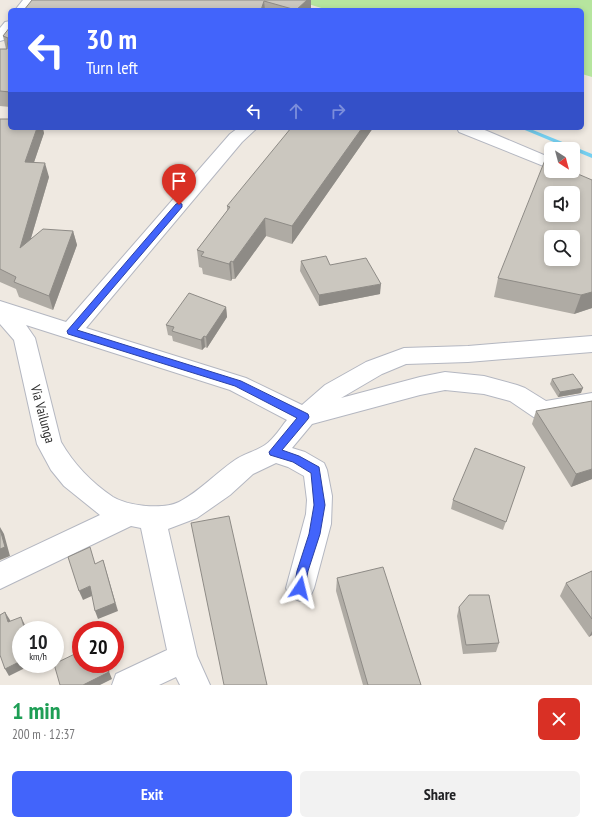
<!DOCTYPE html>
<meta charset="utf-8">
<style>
body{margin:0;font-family:"PT Sans Narrow",sans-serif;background:#f2f2f2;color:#202124;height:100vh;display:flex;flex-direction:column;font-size:15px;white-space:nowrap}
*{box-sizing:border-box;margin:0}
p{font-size:13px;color:#757577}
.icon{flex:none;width:22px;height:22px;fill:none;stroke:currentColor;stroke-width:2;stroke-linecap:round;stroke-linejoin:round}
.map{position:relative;height:685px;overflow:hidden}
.sheet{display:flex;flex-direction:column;background:#fff;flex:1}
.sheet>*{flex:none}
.banner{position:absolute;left:8px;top:8px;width:576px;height:122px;border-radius:6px;box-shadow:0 2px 6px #0003;background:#4264fb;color:#fff;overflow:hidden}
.needle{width:26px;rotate:144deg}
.fabs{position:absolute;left:544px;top:142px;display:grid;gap:8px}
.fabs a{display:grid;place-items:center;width:36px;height:36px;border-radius:6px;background:#fff;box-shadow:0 2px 6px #0003;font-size:20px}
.speed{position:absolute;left:12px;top:621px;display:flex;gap:8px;font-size:20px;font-weight:700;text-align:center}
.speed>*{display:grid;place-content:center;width:52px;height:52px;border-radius:50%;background:#fff;box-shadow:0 2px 6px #0003;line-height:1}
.speed small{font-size:10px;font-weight:400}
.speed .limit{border:6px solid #d22;background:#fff;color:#111}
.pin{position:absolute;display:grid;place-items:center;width:34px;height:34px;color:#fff;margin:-41px -17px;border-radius:50% 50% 50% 0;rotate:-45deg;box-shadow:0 0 4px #0007}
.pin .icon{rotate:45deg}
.me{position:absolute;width:44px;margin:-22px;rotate:10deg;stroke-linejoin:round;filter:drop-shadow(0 0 3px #0008)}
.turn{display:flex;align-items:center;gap:14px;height:84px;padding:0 12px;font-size:18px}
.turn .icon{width:52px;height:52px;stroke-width:2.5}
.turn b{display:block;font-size:28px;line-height:34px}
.lanes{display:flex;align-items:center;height:38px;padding:0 12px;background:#0003;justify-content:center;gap:20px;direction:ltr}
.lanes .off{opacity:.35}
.round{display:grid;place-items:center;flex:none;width:42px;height:42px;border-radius:6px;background:#f2f2f2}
.head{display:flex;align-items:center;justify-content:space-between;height:68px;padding:0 12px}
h1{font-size:24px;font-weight:800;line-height:30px;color:#1e9e55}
.action{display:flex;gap:8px;margin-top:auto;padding:8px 12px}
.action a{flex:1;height:46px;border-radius:6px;background:#4264fb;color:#fff;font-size:16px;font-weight:800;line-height:46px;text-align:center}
.action a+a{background:#f2f2f2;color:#202124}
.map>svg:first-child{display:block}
.green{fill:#b6e59e}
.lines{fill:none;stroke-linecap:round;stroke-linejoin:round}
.stream{fill:#75cff0;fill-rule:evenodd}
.minor-casing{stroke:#b4b7c1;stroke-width:2}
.minor{fill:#fff;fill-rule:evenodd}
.wall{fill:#afaba4}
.shaded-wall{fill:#8e8b86}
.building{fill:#cbc7bf;stroke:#8e8b86;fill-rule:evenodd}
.route{fill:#4264fb;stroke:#2b41a3}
.labels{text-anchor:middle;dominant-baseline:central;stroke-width:3;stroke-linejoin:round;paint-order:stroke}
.street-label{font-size:14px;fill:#2e2e2e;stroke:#fff}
</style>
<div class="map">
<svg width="592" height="685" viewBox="0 0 592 685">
<rect width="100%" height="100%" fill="#efe9e1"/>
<polygon class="green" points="295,0 592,0 592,77 582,74 582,10 328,10"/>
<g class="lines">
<polygon class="stream" points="520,128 528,128 592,154 592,158"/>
<g class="minor-casing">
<g id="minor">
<polygon points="23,0 37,0 29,10 15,10"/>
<path d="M10 21C10 30 11 39 0 41V28L5 22Z"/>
<path d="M238 128H257L242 142 86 328 246 378 302 405 325 385 366 362 404 348 468 346 592 336V352L468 362 406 364 382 374 341 398 420 377 445 372 484 376 517 385 525 388 546 401 592 393V411L543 420 535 418 510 401 484 394 445 390 420 395 312 424 292 448 305 452 324 463 327 470 332 496 331 524 314 588 310 597 300 601 290 597 286 588 306 514 307 500 304 476 288 467 276 463 253 474 230 495 197 518 168 529 197 656 210 685H180L176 677 159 685H112L116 674 167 650 141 528 131 526 0 589V562L100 515 64 486 51 470 37 444 14 340 0 324V301L66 322 230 134ZM26 325 230 390 287 420C281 427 274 439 265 445 256 451 244 454 235 460 216 473 200 491 179 502 163 510 128 506 113 497 92 483 73 463 61 442L35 338Z"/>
<polygon points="457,128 480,128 551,158 551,169 459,132"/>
</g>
</g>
<use href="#minor" class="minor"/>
</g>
<g class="wall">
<polygon points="32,0 311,0 311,10 24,10"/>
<polygon points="10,27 10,107 0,106 0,49 6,49 3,36"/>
<polygon points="0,119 44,133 34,162 49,177 31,238 73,231 77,245 53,310 19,297 16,289 0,282"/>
<polygon points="373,128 292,244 266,236 235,279 232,279 231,281 203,274 202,268 199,267 197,250 227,211 227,206"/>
<polygon points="592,180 592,308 574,314 494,297 498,278"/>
<polygon points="301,261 330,265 380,294 319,306 300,271"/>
<polygon points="226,307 227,317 207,348 205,347 202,350 173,341 172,336 168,335 166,325"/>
<polygon points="552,379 581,393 558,397 550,384"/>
<polygon points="536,411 592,479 571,487 532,424"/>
<polygon points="525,467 503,530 451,509 453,500"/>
<polygon points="592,571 592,635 589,637 560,596 566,583"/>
<polygon points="337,578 421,685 363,685 336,591"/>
<polygon points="459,607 499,643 496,652 463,654 457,616"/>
</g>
<g class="shaded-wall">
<polygon points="307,0 311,0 311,10 296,10"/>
<polygon points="264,1 265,10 261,10"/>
<polygon points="37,128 43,128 44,133 29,177 25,162"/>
<polygon points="362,128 373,128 292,244 292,226"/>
<polygon points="45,163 49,177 24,262 20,248"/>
<polygon points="265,218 266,236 235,279 233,262"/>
<polygon points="73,231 77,245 53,310 49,296"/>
<polygon points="231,261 232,279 231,281 229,264"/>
<polygon points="381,284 380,294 319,306 319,295"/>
<polygon points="592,292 592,308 574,314 581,295"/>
<polygon points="226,307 227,317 207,348 206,337"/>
<polygon points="204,336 205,347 202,350 201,340"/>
<polygon points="583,388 581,393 558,397 560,392"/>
<polygon points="592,469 592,479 571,487 576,474"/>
<polygon points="0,527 4,534 10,556 0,560"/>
<polygon points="103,560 118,611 98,619 95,611"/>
<polygon points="90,586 94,595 83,600 79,591"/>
<polygon points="5,612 10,620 13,630 8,622"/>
<polygon points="21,617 25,625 27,630 25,630"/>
<polygon points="592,631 592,635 589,637"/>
<polygon points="21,642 21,651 19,652 21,656 21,664 24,664 25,668 9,676 5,669 15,644"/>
<polygon points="106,664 112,679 100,685 83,685"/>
</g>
<g class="building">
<polygon points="32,0 307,0 296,10 264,1 261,10 24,10"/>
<polygon points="10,27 10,92 0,91 0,49 7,49 8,38 3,36"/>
<polygon points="0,119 10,119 10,128 37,128 25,162 45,163 20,248 43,229 73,231 49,296 14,282 16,277 0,269"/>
<polygon points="291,128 362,128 292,226 265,218 233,262 231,261 229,264 201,256 204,252 197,250 230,207 227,206"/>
<path d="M545 160 551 163V171H571L592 180V292L581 295 498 278ZM551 193H573V215H551ZM551 237H573V259H551Z"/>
<polygon points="326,256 330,265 366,258 381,284 319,295 301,261"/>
<polygon points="189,293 226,307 206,337 204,336 201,340 172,331 174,327 166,325"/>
<polygon points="573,374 583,388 560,392 552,379"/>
<polygon points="592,401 592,469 576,474 536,411"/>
<polygon points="475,448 525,467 506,522 453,500"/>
<polygon points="229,516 267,685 224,685 191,523"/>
<polygon points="0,529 5,547 0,549"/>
<polygon points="90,547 95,564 103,560 115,603 95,611 90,586 79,591 68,557"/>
<polygon points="383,567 421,685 368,685 337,578"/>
<polygon points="592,571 592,619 566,583"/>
<polygon points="469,595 489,595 499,643 466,645 459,607"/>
<polygon points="5,612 8,622 21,617 25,630 21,630 21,642 15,644 21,661 5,669 0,655 0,615"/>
<polygon points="81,651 81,664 106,664 109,672 83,685 60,685 54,664"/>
</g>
<polygon class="route" points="179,203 182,204 182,207 77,330 241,381 308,414 309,417 308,419 282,450 299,456 319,467 325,505 320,534 308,571 304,592 300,594 296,592 294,588 297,571 309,534 314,505 311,473 293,462 270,455 269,452 297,418 235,386 68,334 67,331 176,204"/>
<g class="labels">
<g class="street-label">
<text transform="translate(43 414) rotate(75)">Via Vailunga</text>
</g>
</g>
</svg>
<div class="fabs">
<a><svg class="needle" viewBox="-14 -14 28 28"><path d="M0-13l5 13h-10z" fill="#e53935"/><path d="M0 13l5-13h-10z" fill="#757577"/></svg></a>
<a><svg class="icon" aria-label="sound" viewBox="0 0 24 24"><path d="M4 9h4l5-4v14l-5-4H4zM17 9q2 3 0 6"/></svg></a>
<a><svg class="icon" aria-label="search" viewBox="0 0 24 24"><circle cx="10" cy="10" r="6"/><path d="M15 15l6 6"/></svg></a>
</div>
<div class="speed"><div>10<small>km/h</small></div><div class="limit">20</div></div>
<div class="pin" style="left:179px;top:205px;background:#d93025"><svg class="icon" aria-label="arrive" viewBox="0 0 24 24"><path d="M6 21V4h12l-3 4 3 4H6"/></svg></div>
<svg class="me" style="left:300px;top:588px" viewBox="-20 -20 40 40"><path d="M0-17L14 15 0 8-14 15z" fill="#4264fb" stroke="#fff" stroke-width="4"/></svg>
<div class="banner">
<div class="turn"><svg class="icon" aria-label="left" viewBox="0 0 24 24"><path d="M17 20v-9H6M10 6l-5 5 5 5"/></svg><div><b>30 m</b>Turn left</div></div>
<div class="lanes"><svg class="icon" aria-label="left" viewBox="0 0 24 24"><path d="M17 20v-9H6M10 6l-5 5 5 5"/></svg><svg class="icon off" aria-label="ahead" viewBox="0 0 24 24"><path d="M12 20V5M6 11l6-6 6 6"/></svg><svg class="icon off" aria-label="right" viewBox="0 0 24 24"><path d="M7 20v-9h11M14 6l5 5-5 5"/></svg></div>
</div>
</div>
<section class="sheet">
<div class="head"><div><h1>1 min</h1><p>200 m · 12:37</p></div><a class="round" style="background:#d93025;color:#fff"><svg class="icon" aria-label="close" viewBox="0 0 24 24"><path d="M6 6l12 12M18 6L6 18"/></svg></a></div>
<div class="action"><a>Exit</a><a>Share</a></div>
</section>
